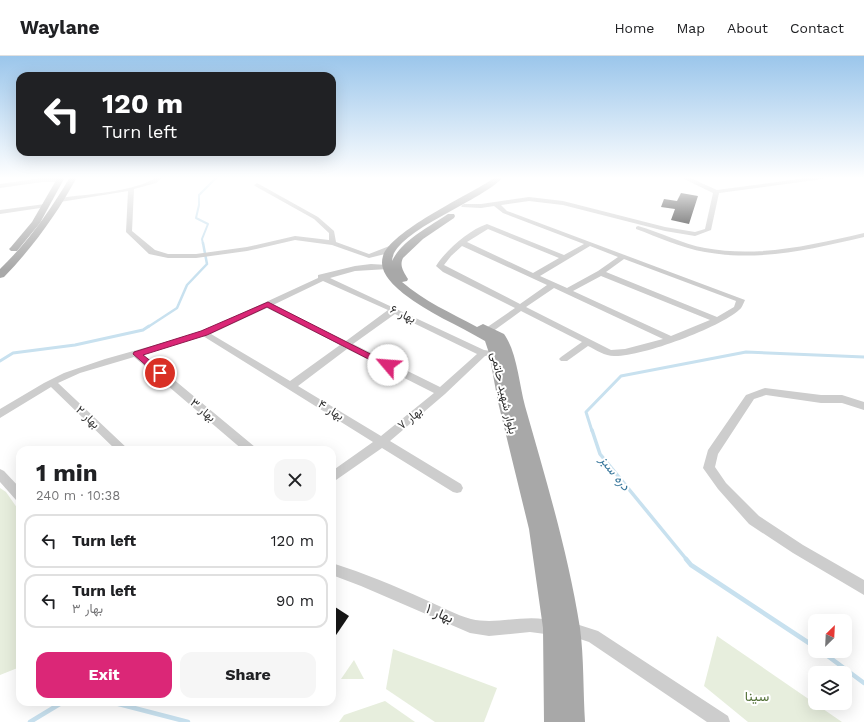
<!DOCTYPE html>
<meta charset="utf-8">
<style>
body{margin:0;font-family:"Work Sans",Vazirmatn,sans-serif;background:#f6f6f6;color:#202124;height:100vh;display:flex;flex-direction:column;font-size:15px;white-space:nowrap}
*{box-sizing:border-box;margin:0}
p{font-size:13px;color:#757577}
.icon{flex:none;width:22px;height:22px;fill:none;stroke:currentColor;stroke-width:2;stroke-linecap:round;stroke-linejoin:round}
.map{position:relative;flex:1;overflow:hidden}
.sheet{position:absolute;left:16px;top:390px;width:320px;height:260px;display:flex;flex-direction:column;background:#fff;border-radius:12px;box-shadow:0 4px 16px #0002}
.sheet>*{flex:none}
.guide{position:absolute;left:16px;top:16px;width:320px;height:84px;border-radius:12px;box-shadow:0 4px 16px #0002;background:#202124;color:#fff;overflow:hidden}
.needle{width:26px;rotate:24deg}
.tools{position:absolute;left:808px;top:558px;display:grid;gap:8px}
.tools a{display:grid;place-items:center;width:44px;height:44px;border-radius:8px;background:#fff;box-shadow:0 4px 16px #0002;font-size:20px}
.pin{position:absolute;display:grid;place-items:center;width:34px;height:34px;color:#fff;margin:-17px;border:2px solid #fff;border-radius:50%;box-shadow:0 1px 4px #0007}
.me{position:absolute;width:44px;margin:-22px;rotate:297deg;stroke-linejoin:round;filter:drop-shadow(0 0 3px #0008)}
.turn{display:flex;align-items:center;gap:14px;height:84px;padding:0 20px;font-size:18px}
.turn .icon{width:52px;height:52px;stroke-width:2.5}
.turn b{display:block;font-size:28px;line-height:34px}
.round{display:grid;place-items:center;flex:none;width:42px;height:42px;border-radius:12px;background:#f6f6f6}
.overview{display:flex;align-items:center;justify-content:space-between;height:68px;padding:0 20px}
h1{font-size:24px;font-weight:700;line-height:30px}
.button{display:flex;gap:8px;margin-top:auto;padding:8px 20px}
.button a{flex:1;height:46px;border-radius:12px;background:#db2777;color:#fff;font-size:16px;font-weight:700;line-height:46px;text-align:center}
.button a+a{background:#f6f6f6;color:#202124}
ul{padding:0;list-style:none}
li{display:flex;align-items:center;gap:12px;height:54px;margin:0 8px 6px;padding:0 12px;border:2px solid #e0e0e0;border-radius:12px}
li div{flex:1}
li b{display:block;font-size:15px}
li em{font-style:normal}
header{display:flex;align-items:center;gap:24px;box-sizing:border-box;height:56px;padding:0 20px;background:#fff;border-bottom:1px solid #e0e0e0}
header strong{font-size:19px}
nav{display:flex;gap:22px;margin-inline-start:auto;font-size:14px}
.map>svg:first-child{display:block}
.green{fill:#e7eedd}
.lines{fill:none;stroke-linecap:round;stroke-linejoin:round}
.stream-far4{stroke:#c8e1ef;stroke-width:2}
.stream-far3{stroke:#c8e1ef;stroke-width:2.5}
.stream-far2{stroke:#c8e1ef;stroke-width:3}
.stream-far1{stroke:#c8e1ef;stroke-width:3.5}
.stream{stroke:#c8e1ef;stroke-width:4.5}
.building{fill:#171717}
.minor{fill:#cdcdcd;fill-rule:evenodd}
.major{fill:#a8a8a8;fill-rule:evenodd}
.route{fill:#db2777;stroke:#8e194d}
.labels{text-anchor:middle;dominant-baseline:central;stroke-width:4;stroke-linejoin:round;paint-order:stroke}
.street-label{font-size:12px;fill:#303030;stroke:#fff}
.water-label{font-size:13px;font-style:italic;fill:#36759a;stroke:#fff}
.near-street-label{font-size:14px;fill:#303030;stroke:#fff}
.near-park-label{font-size:14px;fill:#547139;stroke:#fff}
</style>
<header>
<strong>Waylane</strong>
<nav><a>Home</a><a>Map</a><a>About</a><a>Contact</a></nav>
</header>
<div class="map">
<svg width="864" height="666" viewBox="0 0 864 666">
<rect width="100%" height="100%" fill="#fff"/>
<g class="green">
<polygon points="0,432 6,436 20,456 20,611 0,619"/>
<polygon points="717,580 842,666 748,666 704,630"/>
<polygon points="393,593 497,632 484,666 435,666 386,633"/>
<polygon points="354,604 364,623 341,623"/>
<polygon points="385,645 415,666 339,666 344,659"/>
</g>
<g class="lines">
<polyline class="stream-far4" points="203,188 202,183 208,168 196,162 199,149 199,139 217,121"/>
<polyline class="stream-far3" points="148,271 177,252 187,229 207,208 203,187"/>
<g class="stream-far2">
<polyline points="0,305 13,297 75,289 143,274 149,270"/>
<polyline points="592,375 586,356 621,320 746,296 864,301"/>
</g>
<polyline class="stream-far1" points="592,374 600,398 687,504"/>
<g class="stream">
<polyline points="686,503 691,509 815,591"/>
<polyline points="821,595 864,627"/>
<polyline points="111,646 188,666"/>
<polyline points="30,666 63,646"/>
</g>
</g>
<g class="building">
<polygon points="681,137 698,140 689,168 671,164 675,153 661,151 664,143 677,145"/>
<polygon points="332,549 349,560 332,585"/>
</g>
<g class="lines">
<g class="minor">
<path d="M157 121H163L156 127 134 133 132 175 155 194 168 198H196L247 191 295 180 329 184V177L314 163 255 130 254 129 257 127 318 161 334 175 336 186 369 198 392 189 398 190 385 198 369 202 332 189 295 184 247 195 196 202H168L149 198 126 176 128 135 60 146 57 144 60 142C87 138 135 136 157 121Z"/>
<path d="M682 121H688L717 134 813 121H825L822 123 719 137 711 174 695 180 665 175 563 149 529 145 501 149 507 155 745 244C743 248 742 252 739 254 719 272 641 301 614 300 605 300 596 294 588 290L567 305H561L559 303 561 301 582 286 521 255 492 276H486L485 274 486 272 515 252 443 216 436 210C446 194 469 174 487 168L564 199 584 188 503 157 494 150 481 152 462 151 461 150 464 148H481L529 141 563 145 665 171 695 176 705 173 713 137 682 122ZM488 173 559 202 533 217 467 186ZM462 190 547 229 520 248 444 209 451 200ZM590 190 618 201 598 215 567 232 540 220ZM624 203 736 245 734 251 717 261 606 216ZM601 220 710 264 671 280 573 235ZM554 232 663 283 625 293 611 294 526 251Z"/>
<polygon points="42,122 59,122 62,124 59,126 42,126 0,132 0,128"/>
<polygon points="45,148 48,150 47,151 0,158 0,154"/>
<path d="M638 170C660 176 682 188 705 192 758 202 812 189 864 177V181C812 193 759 206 705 196 681 192 658 181 636 173V171Z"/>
<path d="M371 208 388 209 392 211 388 213 355 215 330 222 484 294 491 295 493 297 491 299 485 300 445 338 390 385 461 428 463 432 461 436 457 437 453 436 382 392 336 424 332 426V415L373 386 203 280 143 298 255 391 257 394H243L134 301 80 317 58 327 129 394H116L51 331 0 362V353L44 327 64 317 105 303 201 276 318 222V219L355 210ZM323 225 388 254 346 285 273 249ZM267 252 340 289 290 325 211 278ZM395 258 477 298 440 331 353 288ZM347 293 434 337 381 380 298 330Z"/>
<polygon points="765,332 821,339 842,339 864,346 864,354 842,347 821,347 766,339 754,343 718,398 715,411 726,427 759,460 803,489 864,524 864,539 793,497 749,468 718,433 703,412 708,394 746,339"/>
<polygon points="0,413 4,415 20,432 20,445 16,444 0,426"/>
<path d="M332 507C364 517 395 530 426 544 440 550 456 559 471 563 500 570 530 555 558 567L560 572 558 577 553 579 530 576 489 580 470 577 361 530 332 519Z"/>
<polygon points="570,566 598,575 728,660 730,666 707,666 589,586 565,578 563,573 565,568"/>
</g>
<g class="major">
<polygon points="58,121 65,121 40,167 17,195 11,195 9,193 11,191 32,166"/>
<path d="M70 121H77C57 158 33 191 4 221L0 222V213C28 186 50 155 70 121Z"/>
<path d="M495 121H503C483 145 393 175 392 205 402 184 429 171 448 158H454L455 160 454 162 423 183 403 202C399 210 404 216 408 223L407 225 402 226C424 245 451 257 477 271L483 268 504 278C517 296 519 328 525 350 546 424 568 496 580 572 584 602 583 635 585 666H544L543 572 529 473 498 346 489 297 485 285C458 269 428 257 404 238 393 229 378 216 383 200 390 176 466 140 488 126Z"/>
</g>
</g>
<linearGradient id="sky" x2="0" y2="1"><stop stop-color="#9bc6eb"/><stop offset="0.57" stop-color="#fff"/><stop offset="1" stop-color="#fff" stop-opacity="0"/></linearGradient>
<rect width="864" height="214" fill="url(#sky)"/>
<polygon class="route" points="268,246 392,309 388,312 384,311 267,251 207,279 143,299 163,315 164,317 163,319 157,319 133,298 134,296 201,275"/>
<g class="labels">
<g class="street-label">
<text transform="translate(403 258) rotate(25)">بهار ۶</text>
<text transform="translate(504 337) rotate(77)">بلوار شهید حاتمی</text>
<text transform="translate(203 354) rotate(40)">بهار ۳</text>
<text transform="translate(331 354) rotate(32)">بهار ۴</text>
<text transform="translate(88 361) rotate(43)">بهار ۲</text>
<text transform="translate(410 362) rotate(-40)">بهار ۷</text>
</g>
<g class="water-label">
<text transform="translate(615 417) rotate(52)">دره سبز</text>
</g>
<g class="near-street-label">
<text transform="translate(440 557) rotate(23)">بهار ۱</text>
</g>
<g class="near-park-label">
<text x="757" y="640">سینا</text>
</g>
</g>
</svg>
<div class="tools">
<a><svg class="needle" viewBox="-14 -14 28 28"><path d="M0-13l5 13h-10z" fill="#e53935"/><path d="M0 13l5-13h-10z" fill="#757577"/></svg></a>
<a><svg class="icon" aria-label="layers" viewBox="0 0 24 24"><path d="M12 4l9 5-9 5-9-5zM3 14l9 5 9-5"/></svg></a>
</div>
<div class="pin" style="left:160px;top:317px;background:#d93025"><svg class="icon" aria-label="arrive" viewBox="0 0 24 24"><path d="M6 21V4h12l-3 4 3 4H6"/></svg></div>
<svg class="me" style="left:388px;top:309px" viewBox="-20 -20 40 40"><circle r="19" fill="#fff"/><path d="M0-13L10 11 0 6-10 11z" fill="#db2777"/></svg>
<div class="guide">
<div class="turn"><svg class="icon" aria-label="left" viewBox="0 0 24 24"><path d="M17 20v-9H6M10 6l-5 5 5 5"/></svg><div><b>120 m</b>Turn left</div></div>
</div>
<section class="sheet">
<div class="overview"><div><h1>1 min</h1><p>240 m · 10:38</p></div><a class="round"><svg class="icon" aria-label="close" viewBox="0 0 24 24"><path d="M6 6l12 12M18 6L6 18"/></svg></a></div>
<ul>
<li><svg class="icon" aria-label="left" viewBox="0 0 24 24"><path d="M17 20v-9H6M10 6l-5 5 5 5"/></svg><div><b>Turn left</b></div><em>120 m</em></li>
<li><svg class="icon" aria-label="left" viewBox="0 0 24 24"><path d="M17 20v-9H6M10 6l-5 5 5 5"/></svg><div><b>Turn left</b><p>بهار ۳</p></div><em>90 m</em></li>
</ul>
<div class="button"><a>Exit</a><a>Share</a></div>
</section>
</div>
